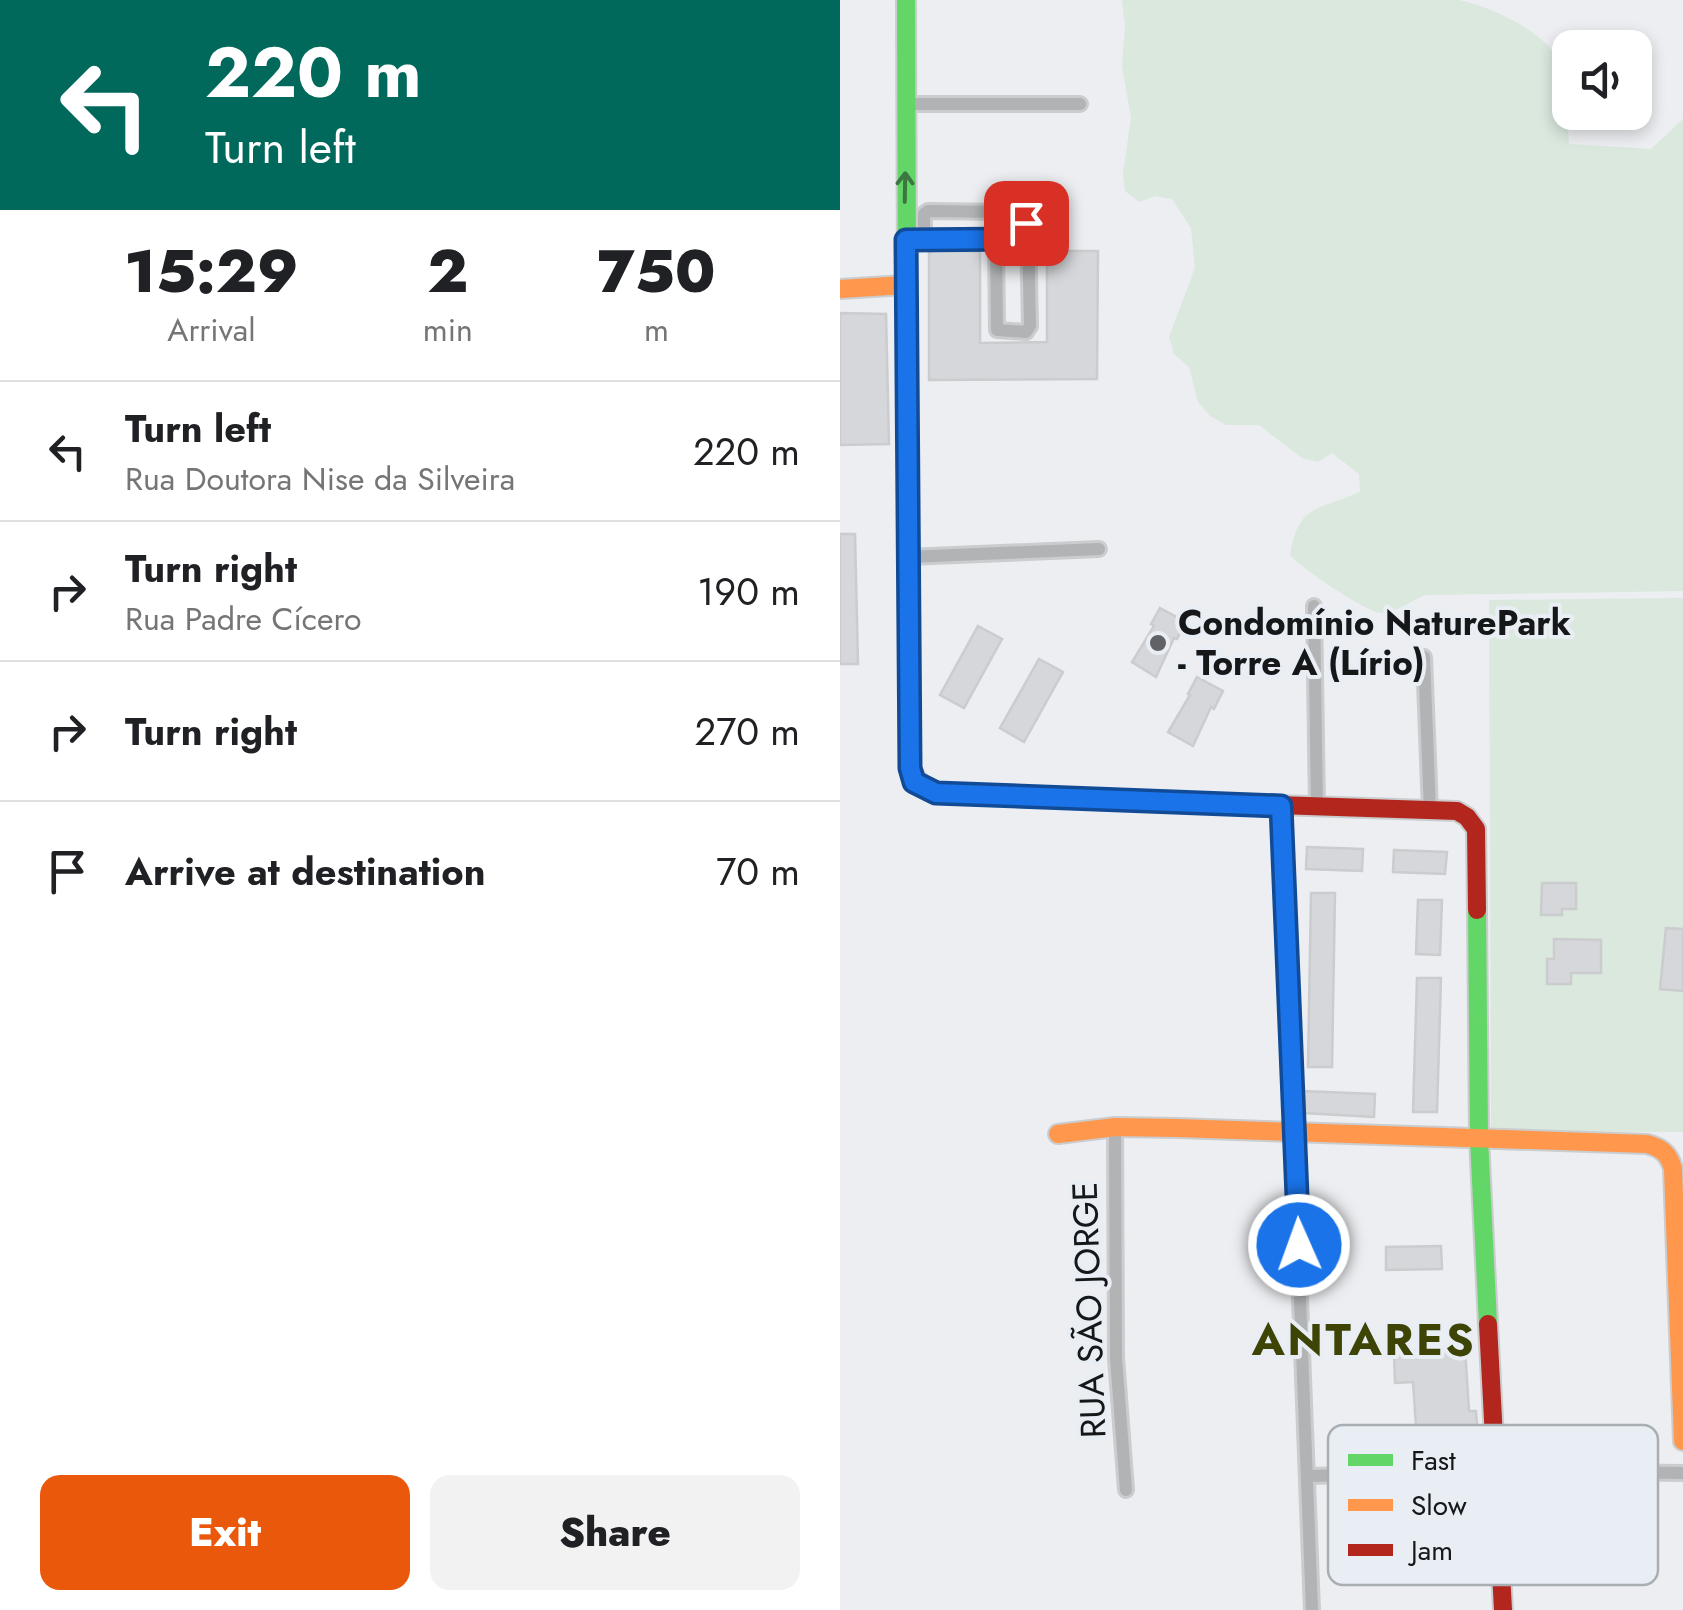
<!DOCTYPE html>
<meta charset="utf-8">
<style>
body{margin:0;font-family:Jost,sans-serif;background:#f2f2f2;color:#202124;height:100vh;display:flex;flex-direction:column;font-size:38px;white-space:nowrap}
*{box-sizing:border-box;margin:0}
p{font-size:32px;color:#757577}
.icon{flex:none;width:55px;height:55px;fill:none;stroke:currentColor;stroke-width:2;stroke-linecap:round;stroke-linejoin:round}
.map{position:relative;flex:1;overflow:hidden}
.sheet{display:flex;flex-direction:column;background:#fff;width:840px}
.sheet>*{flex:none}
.guide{background:#00695c;color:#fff;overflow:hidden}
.controls{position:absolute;left:712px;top:30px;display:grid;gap:20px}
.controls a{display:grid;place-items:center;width:100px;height:100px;border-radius:20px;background:#fff;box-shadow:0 5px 15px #0003;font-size:50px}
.pin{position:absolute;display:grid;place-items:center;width:85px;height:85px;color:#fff;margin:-42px;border-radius:20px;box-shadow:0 5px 15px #0006}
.me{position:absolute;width:110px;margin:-55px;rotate:358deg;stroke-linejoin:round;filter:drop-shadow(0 0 8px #0008)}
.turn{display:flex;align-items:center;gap:35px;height:210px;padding:0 40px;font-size:45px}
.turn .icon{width:130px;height:130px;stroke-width:2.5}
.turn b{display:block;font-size:70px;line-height:85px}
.eta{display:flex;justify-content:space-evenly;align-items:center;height:170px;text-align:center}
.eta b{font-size:60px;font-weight:800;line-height:70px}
.action{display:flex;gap:20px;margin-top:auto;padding:20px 40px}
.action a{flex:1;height:115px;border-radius:20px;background:#ea580c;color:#fff;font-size:40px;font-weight:800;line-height:115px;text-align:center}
.action a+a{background:#f2f2f2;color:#202124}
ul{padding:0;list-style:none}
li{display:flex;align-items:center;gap:30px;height:140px;padding:0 40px;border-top:2px solid #e0e0e0}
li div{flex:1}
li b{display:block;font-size:38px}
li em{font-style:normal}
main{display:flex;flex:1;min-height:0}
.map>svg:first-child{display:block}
.green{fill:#dae8de}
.building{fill:#d6d7da;stroke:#caccce;stroke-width:2.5}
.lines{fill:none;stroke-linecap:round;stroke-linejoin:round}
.street-casing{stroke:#caccce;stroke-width:18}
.fast-casing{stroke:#caccce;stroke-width:22}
.slow-casing{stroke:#caccce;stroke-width:22}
.jam-casing{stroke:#caccce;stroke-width:22}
.street{stroke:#b1b3b5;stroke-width:12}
.fast{stroke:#63d668;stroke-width:18}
.slow{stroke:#ff974d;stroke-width:18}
.jam{stroke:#b3261e;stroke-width:18}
.oneway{stroke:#3c7640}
.route-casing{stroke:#114b97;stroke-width:25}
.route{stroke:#1a73e8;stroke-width:18}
.poi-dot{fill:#606265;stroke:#e9eef4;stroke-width:4}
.labels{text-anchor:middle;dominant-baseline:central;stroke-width:8;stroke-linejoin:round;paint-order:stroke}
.poi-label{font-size:35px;font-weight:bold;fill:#151719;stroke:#e9eef4;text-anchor:start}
.street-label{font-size:35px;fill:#151719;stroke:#e9eef4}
.district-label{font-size:45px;font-weight:bold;letter-spacing:2.5px;fill:#3d4406;stroke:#e9eef4}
.key{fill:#e9eef4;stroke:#a9aeb2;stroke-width:2.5}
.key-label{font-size:28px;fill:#151719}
</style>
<main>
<section class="sheet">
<div class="guide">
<div class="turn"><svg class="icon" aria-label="left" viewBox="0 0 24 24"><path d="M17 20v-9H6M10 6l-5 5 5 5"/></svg><div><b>220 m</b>Turn left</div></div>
</div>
<div class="eta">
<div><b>15:29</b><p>Arrival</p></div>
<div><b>2</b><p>min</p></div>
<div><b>750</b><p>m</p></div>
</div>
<ul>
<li><svg class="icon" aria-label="left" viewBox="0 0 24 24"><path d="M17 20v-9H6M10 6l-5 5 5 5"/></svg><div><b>Turn left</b><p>Rua Doutora Nise da Silveira</p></div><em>220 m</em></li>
<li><svg class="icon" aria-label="right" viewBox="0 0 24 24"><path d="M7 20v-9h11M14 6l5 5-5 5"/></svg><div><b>Turn right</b><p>Rua Padre Cícero</p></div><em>190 m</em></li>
<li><svg class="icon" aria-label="right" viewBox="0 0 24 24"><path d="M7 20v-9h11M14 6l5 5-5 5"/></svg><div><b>Turn right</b></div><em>270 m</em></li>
<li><svg class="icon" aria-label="arrive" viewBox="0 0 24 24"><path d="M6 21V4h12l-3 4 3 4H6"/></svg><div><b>Arrive at destination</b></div><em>70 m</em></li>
</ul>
<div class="action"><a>Exit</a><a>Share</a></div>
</section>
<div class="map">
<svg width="843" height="1610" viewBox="0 0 843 1610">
<rect width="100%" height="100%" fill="#eceef1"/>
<g class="green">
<path d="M282 0H619C653 7 717 36 724 74 728 97 727 121 729 144L811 149 843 119V591L585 595C571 601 557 612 542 613 527 613 461 568 450 555 459 503 477 511 520 492L519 474 492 453 478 462 462 458 419 425H386L370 416 358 402 349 367 334 354 329 337 355 268 351 228 332 199 315 196 299 202 285 191 283 173 291 118 282 66 285 26Z"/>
<polygon points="843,598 843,1132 651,1131 649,600"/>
</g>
<g class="building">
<polygon points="97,250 140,252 140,343 207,342 207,251 258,251 257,379 89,380 89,252"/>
<polygon points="0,313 46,314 49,444 0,445"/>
<polygon points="0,534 15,534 18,664 0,664"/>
<polygon points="320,608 346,622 337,639 334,638 316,677 292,662 314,626 311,624"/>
<polygon points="138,626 162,639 124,708 100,695"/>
<polygon points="199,659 223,672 184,742 160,728"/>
<polygon points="357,677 383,691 374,709 371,707 353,746 328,732 350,695 348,694"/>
<polygon points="467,847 523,849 522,871 466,869"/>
<polygon points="554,850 607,852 605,874 553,872"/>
<polygon points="702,883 736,883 736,909 722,909 722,915 701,915"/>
<polygon points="471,893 495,893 492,1067 468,1067"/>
<polygon points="578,900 602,900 600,955 576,954"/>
<polygon points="826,928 843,929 843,991 820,989"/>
<polygon points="714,939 761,940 761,973 731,973 731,984 707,984 707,959 714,959"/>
<polygon points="577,978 601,978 597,1112 573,1112"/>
<polygon points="462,1091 535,1094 534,1117 463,1113"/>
<polygon points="601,1246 602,1269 546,1270 546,1247"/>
<polygon points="625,1348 629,1411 636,1411 639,1454 578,1456 573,1382 555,1383 554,1352"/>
</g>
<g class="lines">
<g class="street-casing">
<g id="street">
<polyline points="66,104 240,104"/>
<polyline points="76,240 189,239"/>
<polyline points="84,240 84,214 88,211 165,212 183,218 188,230 190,326 186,332 157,330 156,240"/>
<polyline points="67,557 259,549"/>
<polyline points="474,606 477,808"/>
<polyline points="584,657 590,811"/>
<polyline points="441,806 472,1610"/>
<polyline points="275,1127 276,1358 286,1490"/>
<polyline points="470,1476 655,1471 843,1473"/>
</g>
</g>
<g class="fast-casing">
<g id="fast">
<polyline points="66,0 68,567"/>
<polyline points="637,910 639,1139 648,1324"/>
</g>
</g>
<g class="slow-casing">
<g id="slow">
<polyline points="0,289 65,285"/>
<path d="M218 1134 275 1127 338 1128 807 1144C822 1148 829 1154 833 1169L843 1441"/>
</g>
</g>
<g class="jam-casing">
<g id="jam">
<path d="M68 567 70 767C78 787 91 792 112 794L617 811 627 817 636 829 637 910"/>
<polyline points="648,1324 663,1610"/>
</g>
</g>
<use href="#street" class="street"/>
<use href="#fast" class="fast"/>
<use href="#slow" class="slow"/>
<use href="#jam" class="jam"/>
</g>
<defs><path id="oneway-shaft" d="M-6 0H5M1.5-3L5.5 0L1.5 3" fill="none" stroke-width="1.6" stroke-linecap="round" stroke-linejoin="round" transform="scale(2.5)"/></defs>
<use class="oneway" href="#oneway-shaft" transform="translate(65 187) rotate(-89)"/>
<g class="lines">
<g class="route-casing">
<polyline id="route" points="186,223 188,239 66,240 70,768 74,782 96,793 441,806 459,1245"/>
</g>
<use href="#route" class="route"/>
</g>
<circle class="poi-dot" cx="318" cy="643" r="10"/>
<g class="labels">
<g class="poi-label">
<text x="338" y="623">Condomínio NaturePark<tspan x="338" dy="40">- Torre A (Lírio)</tspan></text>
</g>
<g class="street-label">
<text transform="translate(249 1310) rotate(-92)">RUA SÃO JORGE</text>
</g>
<g class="district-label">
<text x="524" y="1339">ANTARES</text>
</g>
</g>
<rect x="488" y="1425" width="330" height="160" rx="15" class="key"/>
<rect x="508" y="1454" width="45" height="12" fill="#63d668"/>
<rect x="508" y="1499" width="45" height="12" fill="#ff974d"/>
<rect x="508" y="1544" width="45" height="12" fill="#b3261e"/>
<g class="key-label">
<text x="571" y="1470">Fast</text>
<text x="571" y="1515">Slow</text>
<text x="571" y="1560">Jam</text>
</g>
</svg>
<div class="controls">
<a><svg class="icon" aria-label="sound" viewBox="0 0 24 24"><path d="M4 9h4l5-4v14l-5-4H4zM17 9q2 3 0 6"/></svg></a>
</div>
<div class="pin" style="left:186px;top:223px;background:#d93025"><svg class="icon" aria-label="arrive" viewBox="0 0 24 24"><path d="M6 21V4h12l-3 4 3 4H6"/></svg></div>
<svg class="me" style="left:459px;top:1245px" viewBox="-20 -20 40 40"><circle r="17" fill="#1a73e8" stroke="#fff" stroke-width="3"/><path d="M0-11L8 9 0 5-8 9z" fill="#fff"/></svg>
</div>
</main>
